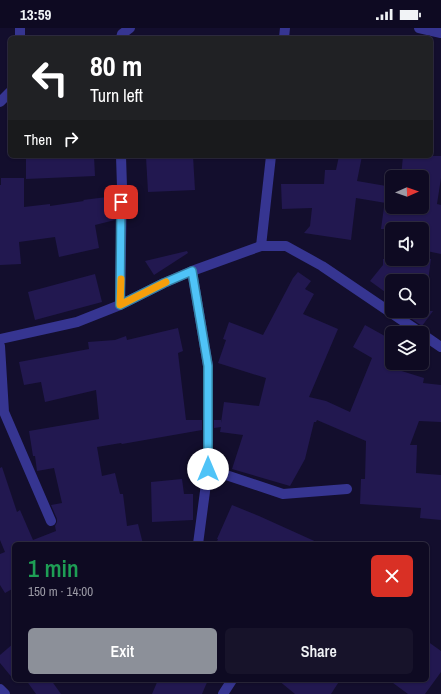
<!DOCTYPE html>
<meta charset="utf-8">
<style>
body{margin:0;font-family:"Archivo Narrow",sans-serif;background:#17132a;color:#f1f3f6;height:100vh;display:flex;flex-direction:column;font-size:15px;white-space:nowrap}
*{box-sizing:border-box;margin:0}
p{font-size:13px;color:#9b9aa5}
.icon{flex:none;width:22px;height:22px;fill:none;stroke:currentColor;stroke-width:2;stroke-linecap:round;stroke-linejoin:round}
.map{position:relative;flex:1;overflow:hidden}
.side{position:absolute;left:12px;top:514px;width:417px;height:140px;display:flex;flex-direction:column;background:#0e0a22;border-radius:6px;box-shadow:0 1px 3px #0004,0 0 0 1px #2e2b40}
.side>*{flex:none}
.hud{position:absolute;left:8px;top:8px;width:425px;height:122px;border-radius:6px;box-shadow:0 1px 3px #0004,0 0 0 1px #2e2b40;background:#202124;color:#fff;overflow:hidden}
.needle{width:26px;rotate:88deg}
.tools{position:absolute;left:385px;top:142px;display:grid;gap:8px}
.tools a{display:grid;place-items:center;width:44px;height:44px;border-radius:6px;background:#0e0a22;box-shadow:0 1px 3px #0004,0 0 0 1px #2e2b40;font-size:20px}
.pin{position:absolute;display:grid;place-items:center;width:34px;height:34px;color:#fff;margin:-17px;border-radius:8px;box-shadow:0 2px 6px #0006}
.me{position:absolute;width:44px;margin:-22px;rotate:0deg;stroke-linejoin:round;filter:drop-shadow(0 0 3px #0008)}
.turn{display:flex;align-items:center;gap:14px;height:84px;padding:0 16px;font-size:18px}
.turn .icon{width:52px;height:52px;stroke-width:2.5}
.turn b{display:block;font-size:28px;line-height:34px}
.then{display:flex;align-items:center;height:38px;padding:0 16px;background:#0003;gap:8px;font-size:15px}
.round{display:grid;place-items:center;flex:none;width:42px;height:42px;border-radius:6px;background:#17132a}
.head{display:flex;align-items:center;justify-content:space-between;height:68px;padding:0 16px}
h1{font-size:24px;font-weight:600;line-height:30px;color:#1e9e55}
.cta{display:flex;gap:8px;margin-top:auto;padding:8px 16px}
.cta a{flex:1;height:46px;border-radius:6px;background:#8c9099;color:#fff;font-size:16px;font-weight:600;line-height:46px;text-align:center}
.cta a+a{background:#17132a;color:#f1f3f6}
.status{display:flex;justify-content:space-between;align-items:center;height:28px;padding:0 20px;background:#0e0a22;direction:ltr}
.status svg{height:11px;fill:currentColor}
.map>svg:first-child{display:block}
.building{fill:#221850}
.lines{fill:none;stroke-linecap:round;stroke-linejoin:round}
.minor{stroke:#363591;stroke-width:10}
.route-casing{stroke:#337fa1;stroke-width:10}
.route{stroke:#4fc3f7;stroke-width:7}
.slow{stroke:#f59e0b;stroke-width:7}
</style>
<div class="status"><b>13:59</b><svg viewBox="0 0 49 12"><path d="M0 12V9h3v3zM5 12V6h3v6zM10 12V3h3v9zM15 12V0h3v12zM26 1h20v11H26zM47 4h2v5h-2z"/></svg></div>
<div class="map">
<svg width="441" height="666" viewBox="0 0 441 666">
<rect width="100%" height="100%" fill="#130e2d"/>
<g class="building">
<polygon points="26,128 94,128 95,148 26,151"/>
<polygon points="159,128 193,128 195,162 148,164 146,129"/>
<polygon points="339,128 362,128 357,153 392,159 392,176 356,170 351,212 304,205 310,198 312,180 282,181 281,156 324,156 325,142 336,142"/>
<polygon points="403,128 441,128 441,150 437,176 441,177 441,226 422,222 422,201 381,201 384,179 422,179 422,149 401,149"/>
<polygon points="1,150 24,150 24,179 50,176 50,178 84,173 83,172 115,168 115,192 95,197 99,220 59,229 55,209 19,214 21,236 0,237 0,157 1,157"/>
<polygon points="187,223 188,225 154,247 145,233"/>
<polygon points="383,231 431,231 428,253 392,253 392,269 370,253 383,237"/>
<polygon points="298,244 311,253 305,261 314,266 303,286 338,301 309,369 326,373 350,384 372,330 353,319 365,297 392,312 392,340 424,350 423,355 441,357 441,394 419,393 410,417 417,417 416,445 441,447 441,492 420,490 421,480 360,476 361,451 365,451 366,413 317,392 316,394 314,394 305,431 290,458 232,441 243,407 220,404 221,399 214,400 214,392 221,392 221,395 224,374 259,378 266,350 218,335 226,312 223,311 229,294 263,307 293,250"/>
<polygon points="95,246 102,274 35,292 28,264"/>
<polygon points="409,283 433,283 422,298 406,287"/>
<polygon points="399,298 409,305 394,305"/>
<polygon points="178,300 183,323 178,325 186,392 202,392 202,402 122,416 121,415 97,419 102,448 115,445 120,466 123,466 127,498 138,496 143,516 14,516 14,560 5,565 0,557 0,526 5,524 0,512 0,440 2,439 17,484 20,482 33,512 56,503 55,498 57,494 57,491 51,477 62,475 54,440 37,443 35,428 33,428 29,403 99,391 96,362 45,374 41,354 24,357 19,334 89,321 88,314 115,312 126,308 127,312"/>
<polygon points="182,451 184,466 193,466 193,492 152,494 151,454"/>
<polygon points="232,477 259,488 321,516 216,516 218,511 217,511"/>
<polygon points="427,613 441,623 441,644 425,666 408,666 389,652 427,652"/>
<polygon points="14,615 14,652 0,635 0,627"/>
<polygon points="26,652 51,652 61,666 36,666"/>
<polygon points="158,652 208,652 202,666 152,666"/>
<polygon points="278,652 340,652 331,666 295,666"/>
</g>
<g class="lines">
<g class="minor">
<polyline points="419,0 441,5"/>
<polyline points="20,10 20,0"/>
<polyline points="121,10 122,6 130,0"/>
<polyline points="284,10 285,0"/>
<polyline points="0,74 10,64"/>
<polyline points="261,218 271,128"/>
<polyline points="192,243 208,338 208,441 198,516"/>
<polyline points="120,277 122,159 121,128"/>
<polyline points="422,306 441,319"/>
<polyline points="0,311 77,294 120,277 164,255 192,243 261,218 286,218 322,238 421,305"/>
<polyline points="0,318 4,384 51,493"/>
<polyline points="208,441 283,466 347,461"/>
<polyline points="0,661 5,666"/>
<polyline points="223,666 232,652"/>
</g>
</g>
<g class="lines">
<g class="route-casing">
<polyline id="route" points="121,174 120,277 164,255 192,243 208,338 208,441"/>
</g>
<use href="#route" class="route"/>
<polyline class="slow" points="121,251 120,277 166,254"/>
</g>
</svg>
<div class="tools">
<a><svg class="needle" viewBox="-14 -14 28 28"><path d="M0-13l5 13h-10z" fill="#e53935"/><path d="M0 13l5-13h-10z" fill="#9b9aa5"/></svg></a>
<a><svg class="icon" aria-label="sound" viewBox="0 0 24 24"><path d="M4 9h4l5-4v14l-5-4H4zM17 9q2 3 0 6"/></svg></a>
<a><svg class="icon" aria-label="search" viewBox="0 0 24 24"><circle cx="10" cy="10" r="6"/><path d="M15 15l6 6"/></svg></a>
<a><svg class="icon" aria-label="layers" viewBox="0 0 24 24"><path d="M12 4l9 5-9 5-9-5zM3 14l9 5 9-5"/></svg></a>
</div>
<div class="pin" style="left:121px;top:174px;background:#d93025"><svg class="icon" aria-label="arrive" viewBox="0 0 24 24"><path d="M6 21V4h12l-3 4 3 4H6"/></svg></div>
<svg class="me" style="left:208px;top:441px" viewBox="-20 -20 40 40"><circle r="19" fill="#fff"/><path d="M0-13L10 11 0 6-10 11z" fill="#4fc3f7"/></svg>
<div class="hud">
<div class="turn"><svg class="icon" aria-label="left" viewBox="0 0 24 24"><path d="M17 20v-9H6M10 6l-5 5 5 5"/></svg><div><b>80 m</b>Turn left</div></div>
<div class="then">Then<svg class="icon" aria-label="right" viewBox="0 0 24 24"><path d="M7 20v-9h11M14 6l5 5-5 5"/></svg></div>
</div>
<section class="side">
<div class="head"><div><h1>1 min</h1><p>150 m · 14:00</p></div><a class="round" style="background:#d93025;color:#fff"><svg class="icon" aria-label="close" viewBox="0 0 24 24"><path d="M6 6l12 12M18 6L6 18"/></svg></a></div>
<div class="cta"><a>Exit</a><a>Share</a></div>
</section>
</div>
